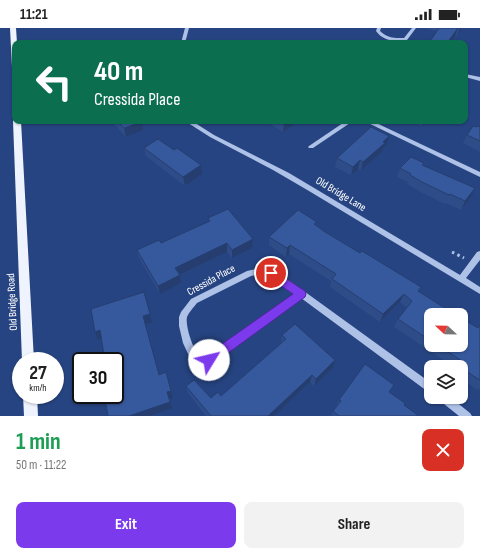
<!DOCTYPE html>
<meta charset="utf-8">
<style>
body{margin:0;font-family:"Sofia Sans Condensed",sans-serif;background:#f2f2f2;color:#222;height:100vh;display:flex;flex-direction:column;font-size:15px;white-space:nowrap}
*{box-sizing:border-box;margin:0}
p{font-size:13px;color:#767676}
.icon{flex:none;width:22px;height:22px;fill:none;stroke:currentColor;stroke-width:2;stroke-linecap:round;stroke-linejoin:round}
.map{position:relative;height:388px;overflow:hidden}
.drawer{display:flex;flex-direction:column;background:#fff;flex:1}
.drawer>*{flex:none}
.banner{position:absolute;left:12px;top:12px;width:456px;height:84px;border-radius:8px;box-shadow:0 1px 3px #0004;background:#0b6e4f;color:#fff;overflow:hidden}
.needle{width:26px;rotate:292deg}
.controls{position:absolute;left:424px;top:280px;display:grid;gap:8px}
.controls a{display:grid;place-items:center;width:44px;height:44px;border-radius:8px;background:#fff;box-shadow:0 1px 3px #0004;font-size:20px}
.speed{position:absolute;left:12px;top:324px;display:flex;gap:8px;font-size:20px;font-weight:700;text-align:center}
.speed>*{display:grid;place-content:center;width:52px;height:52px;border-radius:50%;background:#fff;box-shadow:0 1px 3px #0004;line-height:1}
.speed small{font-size:10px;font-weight:400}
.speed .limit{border:2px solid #111;border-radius:6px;background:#fff;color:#111}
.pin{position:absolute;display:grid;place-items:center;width:34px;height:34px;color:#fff;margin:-17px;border:2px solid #fff;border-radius:50%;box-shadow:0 1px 4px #0007}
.me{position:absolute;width:44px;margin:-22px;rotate:54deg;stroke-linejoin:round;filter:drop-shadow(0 0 3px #0008)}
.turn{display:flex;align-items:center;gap:14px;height:84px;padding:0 16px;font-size:18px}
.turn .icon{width:52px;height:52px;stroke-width:2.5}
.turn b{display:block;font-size:28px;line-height:34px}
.round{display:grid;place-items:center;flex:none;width:42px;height:42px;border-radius:8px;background:#f2f2f2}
.summary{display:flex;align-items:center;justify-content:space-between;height:68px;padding:0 16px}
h1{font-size:24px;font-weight:700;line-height:30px;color:#1e9e55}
.primary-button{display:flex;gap:8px;margin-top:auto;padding:8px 16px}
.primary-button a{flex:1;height:46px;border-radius:8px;background:#7c3aed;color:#fff;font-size:16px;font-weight:700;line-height:46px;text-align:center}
.primary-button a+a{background:#f2f2f2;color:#222}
.status{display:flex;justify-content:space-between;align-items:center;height:28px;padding:0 20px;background:#fff;direction:ltr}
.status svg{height:11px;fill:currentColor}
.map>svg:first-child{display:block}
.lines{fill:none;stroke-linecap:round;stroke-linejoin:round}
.path{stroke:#aec1e7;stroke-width:3;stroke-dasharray:2.5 3.5;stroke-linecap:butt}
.minor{fill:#aec1e7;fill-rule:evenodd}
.major{fill:#eff3fd;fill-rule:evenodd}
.wall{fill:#2e4d88}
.shaded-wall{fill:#263e6f}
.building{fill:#36599e;stroke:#263e6f}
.route{fill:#7c3aed;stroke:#51269a}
.labels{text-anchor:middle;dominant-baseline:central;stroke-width:4;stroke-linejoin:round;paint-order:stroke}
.street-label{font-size:11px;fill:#fff;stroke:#264481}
</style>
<div class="status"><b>11:21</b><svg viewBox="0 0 49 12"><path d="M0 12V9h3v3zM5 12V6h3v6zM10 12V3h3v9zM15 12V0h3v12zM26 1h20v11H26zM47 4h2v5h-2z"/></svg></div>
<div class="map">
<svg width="480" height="388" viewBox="0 0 480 388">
<rect width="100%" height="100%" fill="#264481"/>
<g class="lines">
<polyline class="path" points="452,224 464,230"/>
<g class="minor">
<polygon points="185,0 189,0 185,15 181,15"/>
<path d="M377 0H381L380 3C387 10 394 10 404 10L412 0H416L407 12C395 14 383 13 376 3Z"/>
<polygon points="465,46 480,49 480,53 465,49"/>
<polygon points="185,93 192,93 214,107 289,145 460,247 477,224 480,223 480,232 466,250 480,259 480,266 309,163 273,142 210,109"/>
<polygon points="346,93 353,93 313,120 309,120 308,119 309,118"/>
<polygon points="364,93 372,93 480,144 480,149"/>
<path d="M260 240 274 244 290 253 431 355V366L301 270 212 335 205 337 200 336 193 333 189 328 183 315 179 298V289L181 284 191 271 247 243ZM260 246 274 251 295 266 207 328C205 328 203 329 201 328 193 324 185 297 187 289 189 284 194 279 197 275L251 248Z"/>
<polygon points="437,369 450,369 470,385 472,388 459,388 439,372"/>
</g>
<g class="major">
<polygon points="10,0 16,0 17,15 15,15 15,41 12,39"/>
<polygon points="15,91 15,93 21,93 34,333 22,333 13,93"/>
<polygon points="23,367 37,367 38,388 24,388"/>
</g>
</g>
<g class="wall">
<polygon points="428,0 462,0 457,8 428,1"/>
<polygon points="114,93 141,93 143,102 126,109 115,97"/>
<polygon points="270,93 299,93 283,104 270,96"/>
<polygon points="411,93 428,93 422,98"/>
<polygon points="476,99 480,99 480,124 463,115 467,107"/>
<polygon points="389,108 387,117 383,120 382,124 361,142 358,141 351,147 335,139 337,130"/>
<polygon points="144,120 174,122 201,137 202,146 185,158 146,128"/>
<polygon points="424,135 423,137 471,169 461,182 446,175 445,176 419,163 407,156 408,154 397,149 400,140"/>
<polygon points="208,190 252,220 232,230 227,224 180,247 181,255 160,266 139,230 137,222 161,215 209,194"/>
<polygon points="316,198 360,225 421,259 419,263 431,287 431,317 461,317 480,297 480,360 478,362 461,351 461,339 454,339 394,299 398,291 407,280 400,274 380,294 330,259 331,253 289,226 286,229 269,217 269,209"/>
<polygon points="282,307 335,332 333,340 314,358 310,354 274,388 206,388 188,365 186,358 211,370 221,368 281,315"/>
<polygon points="390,364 404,377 419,388 331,388 333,383 336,379 336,378 339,372"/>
</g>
<g class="shaded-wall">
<polygon points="458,0 455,8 450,15 447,15"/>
<polygon points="460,0 462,0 457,8"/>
<polygon points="287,93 299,93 283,104 284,95"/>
<polygon points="424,93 428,93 422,98"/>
<polygon points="142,94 143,102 126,109 124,100"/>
<polygon points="389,108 387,117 383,120 382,124 361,142 363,134"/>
<polygon points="360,132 358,141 351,147 353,139"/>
<polygon points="201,137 202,146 185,158 183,149"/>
<polygon points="475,160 471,169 461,182 465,173"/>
<polygon points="253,211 252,220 232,230 232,222"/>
<polygon points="227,215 227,224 177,248 175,240"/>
<polygon points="290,217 289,226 286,229 287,220"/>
<polygon points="180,247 181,255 160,266 158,258"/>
<polygon points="144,264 152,294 145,296 143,288"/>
<polygon points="404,266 400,274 380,294 383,286"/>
<polygon points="100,302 103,310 98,312 95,304"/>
<polygon points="335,332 333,340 314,358 316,351"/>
<polygon points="312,347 310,354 274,388 268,388"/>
<polygon points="171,363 173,370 169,371 172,380 150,388 129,388 167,364"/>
</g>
<g class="building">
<polygon points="439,0 458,0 447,15 429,15"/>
<polygon points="117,93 141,93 142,94 124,100"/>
<polygon points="280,93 287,93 284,95"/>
<polygon points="473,98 476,99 478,98 480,99 480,113 467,107"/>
<polygon points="371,99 389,108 383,114 385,115 363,134 360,132 353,139 337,130"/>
<polygon points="158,111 174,122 177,120 201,137 183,149 144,120"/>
<polygon points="411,129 424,135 422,137 475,160 465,173 450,166 449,167 422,154 410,147 411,146 400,140"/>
<polygon points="228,181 253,211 232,222 227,215 175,240 180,247 158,258 137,222 159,212 161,215 210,193 208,190"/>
<polygon points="298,182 317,194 314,196 325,204 360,225 362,223 421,259 418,263 432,272 456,287 431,287 431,313 398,291 412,273 404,266 383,286 332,251 336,246 290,217 287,220 269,209"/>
<polygon points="144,264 150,286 143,288 159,347 166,344 171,363 167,364 170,374 129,388 108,388 104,367 115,367 115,333 105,333 100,302 95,304 91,281"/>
<polygon points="461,290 478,300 480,297 480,352 464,342 467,336 437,317 461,317"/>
<polygon points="295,296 335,332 316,351 312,347 268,388 211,388 186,358 194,352 211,370 218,364 221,368 286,311 282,307"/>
<polygon points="365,336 394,357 389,364 405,375 404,377 419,388 339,388 333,383 341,373 339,372"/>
</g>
<polygon class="route" points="271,241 305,263 306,266 305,269 213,336 209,338 205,336 203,332 205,328 293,266 267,248 266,245 267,242"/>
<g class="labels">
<g class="street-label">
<text transform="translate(341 166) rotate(31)">Old Bridge Lane</text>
<text transform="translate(211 252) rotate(-29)">Cressida Place</text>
<text transform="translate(12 274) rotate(-93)">Old Bridge Road</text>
</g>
</g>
</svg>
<div class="controls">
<a><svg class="needle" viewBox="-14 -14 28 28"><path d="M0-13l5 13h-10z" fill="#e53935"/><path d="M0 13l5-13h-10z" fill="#767676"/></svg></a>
<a><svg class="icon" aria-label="layers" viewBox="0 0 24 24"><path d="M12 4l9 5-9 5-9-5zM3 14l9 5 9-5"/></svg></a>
</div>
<div class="speed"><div>27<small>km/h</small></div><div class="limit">30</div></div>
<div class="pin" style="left:271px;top:245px;background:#d93025"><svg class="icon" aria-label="arrive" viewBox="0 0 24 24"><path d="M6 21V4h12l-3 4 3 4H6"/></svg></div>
<svg class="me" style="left:209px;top:332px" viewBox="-20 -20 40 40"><circle r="19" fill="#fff"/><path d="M0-13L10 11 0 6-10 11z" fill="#7c3aed"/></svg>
<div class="banner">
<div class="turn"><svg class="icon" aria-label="left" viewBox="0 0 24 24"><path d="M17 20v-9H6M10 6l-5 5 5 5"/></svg><div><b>40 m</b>Cressida Place</div></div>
</div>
</div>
<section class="drawer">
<div class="summary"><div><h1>1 min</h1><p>50 m · 11:22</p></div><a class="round" style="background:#d93025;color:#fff"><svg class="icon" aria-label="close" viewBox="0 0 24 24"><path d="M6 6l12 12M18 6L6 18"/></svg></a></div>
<div class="primary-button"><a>Exit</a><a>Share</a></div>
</section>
